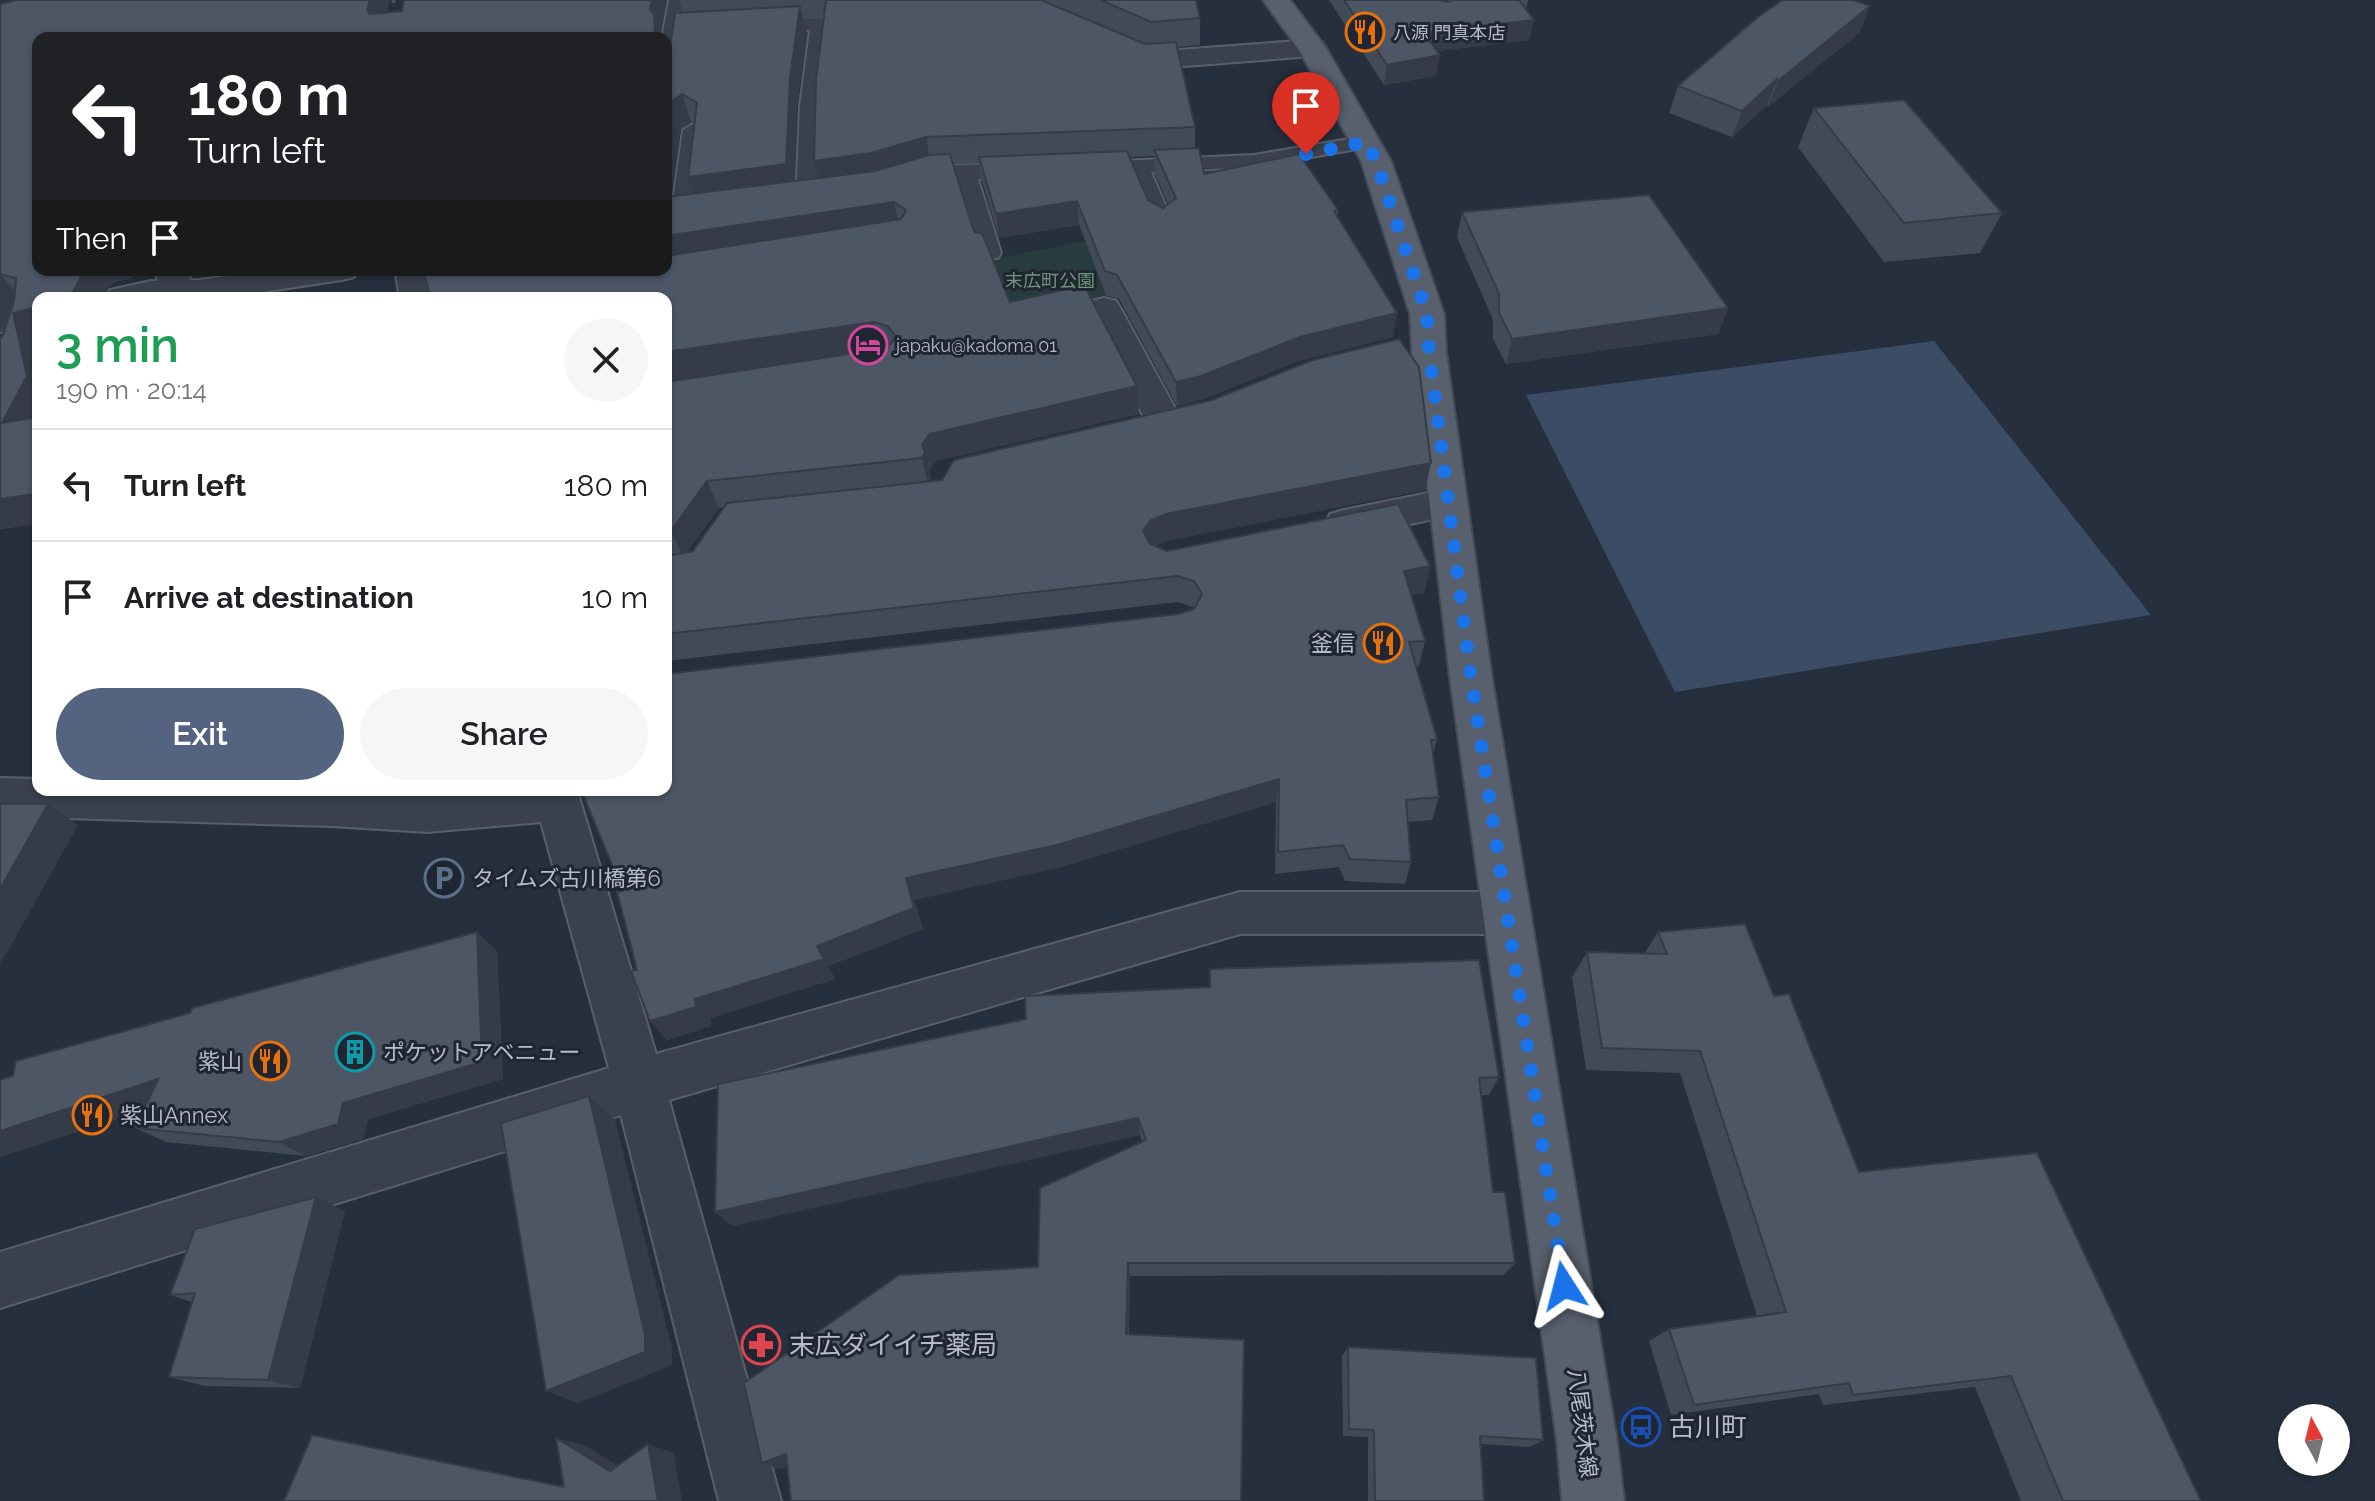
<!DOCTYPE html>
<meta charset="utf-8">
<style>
body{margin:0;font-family:Raleway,"Noto Sans JP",sans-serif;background:#f6f6f6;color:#202124;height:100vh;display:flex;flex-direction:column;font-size:30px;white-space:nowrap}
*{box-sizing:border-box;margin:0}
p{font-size:26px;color:#757577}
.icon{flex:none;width:44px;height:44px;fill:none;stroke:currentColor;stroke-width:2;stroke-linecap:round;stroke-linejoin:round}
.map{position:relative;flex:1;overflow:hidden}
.sheet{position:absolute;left:32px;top:292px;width:640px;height:504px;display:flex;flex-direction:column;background:#fff;border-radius:16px;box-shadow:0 2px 6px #0004}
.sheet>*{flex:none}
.top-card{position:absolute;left:32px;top:32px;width:640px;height:244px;border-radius:16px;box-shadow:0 2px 6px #0004;background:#202124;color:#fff;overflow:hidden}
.needle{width:52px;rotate:353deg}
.tools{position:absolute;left:2278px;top:1404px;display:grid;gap:16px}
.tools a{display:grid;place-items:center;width:72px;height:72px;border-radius:50%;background:#fff;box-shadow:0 2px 6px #0004;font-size:40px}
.pin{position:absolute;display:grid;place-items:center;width:68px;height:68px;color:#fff;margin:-82px -34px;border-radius:50% 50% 50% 0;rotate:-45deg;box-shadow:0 0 8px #0007}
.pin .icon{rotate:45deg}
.me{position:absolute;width:88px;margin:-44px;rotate:351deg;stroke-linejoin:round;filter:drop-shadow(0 0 6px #0008)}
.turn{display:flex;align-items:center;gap:28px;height:168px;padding:0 24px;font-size:36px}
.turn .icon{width:104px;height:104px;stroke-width:2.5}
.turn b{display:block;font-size:56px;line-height:68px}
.then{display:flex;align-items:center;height:76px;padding:0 24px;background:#0003;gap:16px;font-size:30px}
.round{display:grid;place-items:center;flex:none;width:84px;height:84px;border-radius:42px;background:#f6f6f6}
.summary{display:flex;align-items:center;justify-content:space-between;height:136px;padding:0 24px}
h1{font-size:48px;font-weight:600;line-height:60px;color:#1e9e55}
.cta{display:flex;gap:16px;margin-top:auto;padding:16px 24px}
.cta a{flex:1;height:92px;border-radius:48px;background:#536380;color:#fff;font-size:32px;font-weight:600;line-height:92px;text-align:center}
.cta a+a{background:#f6f6f6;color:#202124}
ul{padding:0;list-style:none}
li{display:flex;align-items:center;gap:24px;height:112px;padding:0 24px;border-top:2px solid #e0e0e0}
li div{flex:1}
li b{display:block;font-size:30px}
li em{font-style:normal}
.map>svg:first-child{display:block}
.green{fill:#283b3e}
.water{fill:#3c4c65}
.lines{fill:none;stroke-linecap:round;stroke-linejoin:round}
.service-casing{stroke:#585f6b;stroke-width:4}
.minor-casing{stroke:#585f6b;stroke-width:4}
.tertiary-casing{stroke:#585f6b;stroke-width:4}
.primary-casing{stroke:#434a56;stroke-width:4}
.path{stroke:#46585b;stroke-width:3;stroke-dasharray:4 4;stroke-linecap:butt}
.service{fill:#3a414d;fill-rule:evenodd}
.minor{fill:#3a414d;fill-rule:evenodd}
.tertiary{fill:#3a414d;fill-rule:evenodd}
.primary{fill:#58606d;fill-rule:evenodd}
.wall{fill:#414a57;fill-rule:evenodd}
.shaded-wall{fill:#353c47}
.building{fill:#4c5665;stroke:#353c47;stroke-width:2}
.route{stroke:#1a73e8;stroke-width:14;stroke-dasharray:0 25.2}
.labels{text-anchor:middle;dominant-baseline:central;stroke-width:6;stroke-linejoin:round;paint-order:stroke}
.far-poi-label{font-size:18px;fill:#b6bcc8;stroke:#1f2632;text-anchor:start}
.far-park-label{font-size:18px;fill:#6e9779;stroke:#1f2632}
.poi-label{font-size:22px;fill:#b6bcc8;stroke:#1f2632;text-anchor:start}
.street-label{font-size:22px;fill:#b6bcc8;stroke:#1f2632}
.near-poi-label{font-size:26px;fill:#b6bcc8;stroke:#1f2632;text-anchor:start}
</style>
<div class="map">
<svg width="2375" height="1501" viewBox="0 0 2375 1501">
<rect width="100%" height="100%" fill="#262f3d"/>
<polygon class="green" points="1169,225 1199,283 1016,319 993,259"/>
<polygon class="water" points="1934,341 2151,615 1675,692 1526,395"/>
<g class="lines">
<g class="service-casing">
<g id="service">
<polygon points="669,0 687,0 676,74 666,80 666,38 662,38"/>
<polygon points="820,18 829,24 820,106 818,201 807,207 796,201 800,106 810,30 766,33 757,27 766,21"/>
<polygon points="693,124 703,130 693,216 682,222 671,216 683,130"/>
<polygon points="1367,136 1374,138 1377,142 1374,146 1254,167 1151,172 1173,223 1162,230 1151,223 1130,173 1096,174 1086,168 1096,162 1254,155"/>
<path d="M1020 165 1030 171 1027 175 978 179 1001 253 998 258H982L979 253 957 179 933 180 916 185 905 179C922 160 994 166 1020 165Z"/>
</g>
</g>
<g class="minor-casing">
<g id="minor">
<polygon points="998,0 1033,0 1151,52 1312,40 1322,42 1326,48 1322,54 1312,56 1147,69 1002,6"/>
<polygon points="271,270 358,270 354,277 342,280 223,298 105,298 110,290 151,281 199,280"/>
<polygon points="395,270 427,270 434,298 400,298"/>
<polygon points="1104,298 1116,301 1121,309 1183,423 1178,432 1165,436 1152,432 1147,423 1087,309 1092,301"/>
<polygon points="38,303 38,325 0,332 0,310"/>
<polygon points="1448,489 1462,493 1467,503 1462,513 1344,538 1330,534 1325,524 1330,514 1344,510"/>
<polygon points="0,778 38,779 38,790 369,790 427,794 467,790 577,790 656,1054 1240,892 1507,892 1524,898 1531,913 1524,928 1507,934 1240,934 669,1100 781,1501 719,1501 621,1115 0,1308 0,1252 609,1068 541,822 427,832 331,826 0,816"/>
</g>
</g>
<g class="tertiary-casing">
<polygon id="tertiary" points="156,270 188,270 193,291 188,298 164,298 159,291"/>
</g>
<g class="primary-casing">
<polygon id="primary" points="1263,0 1290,0 1326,48 1391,161 1444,314 1446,352 1492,678 1617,1442 1624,1501 1562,1501 1557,1442 1450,678 1412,352 1410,314 1361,161 1299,50"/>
</g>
<polyline class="path" points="384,4 398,0"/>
<use href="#service" class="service"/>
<use href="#minor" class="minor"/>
<use href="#tertiary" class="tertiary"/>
<use href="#primary" class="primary"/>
</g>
<g class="wall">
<polygon points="13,0 389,0 387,12 402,11 404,0 667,0 660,32 38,38 130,279 117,281 107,288 103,297 104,298 38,298 38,524 0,529 4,332 13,306 11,307 0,331 0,4"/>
<path d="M679 0H1196L1200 18V45L1177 47 1195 127V148L1204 174 1338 210V217L1393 337 1298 361 1201 400 1177 406 1119 299 1106 295 1079 225 999 238 982 181 979 163 953 164 972 226 1010 302 1139 414 936 461 929 470 931 479 930 481 1431 463 1425 490 1166 541 1154 546 1167 551 1430 566 1424 593 1411 595 1425 641 1419 666H1416L1437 739 1433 754 1439 797 1432 820 1408 822 1411 862 1405 884 1345 881 1339 867 1275 874 1276 802 1061 867 914 900 923 929 828 966 835 979 710 1018 711 1026 667 1040 650 1021 637 970 623 891 1178 614 1195 608 1178 602 666 661V382L771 366 666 381 670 47 683 12ZM803 19H823L814 161 818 178 794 181 797 106 807 33ZM691 121 694 123 688 177 694 193 671 196 680 130ZM1154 156 1155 174 1168 204 1163 208 1148 200 1130 157ZM724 507 693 551 687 552 719 508Z"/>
<polygon points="1329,0 1439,0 1448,2 1447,0 1528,0 1526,9 1534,20 1529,40 1437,51 1436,76 1384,85"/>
<polygon points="1870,6 1859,33 1768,107 1767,105 1732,137 1669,113 1678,86"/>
<polygon points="1814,108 2002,213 1980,253 1884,262 1798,147"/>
<polygon points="1462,212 1728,308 1718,334 1506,364 1493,339 1493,320 1457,237"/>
<polygon points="1658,932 1774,996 1859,1172 2201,1501 2021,1501 1975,1387 1823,1405 1819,1394 1671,1415 1649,1341 1669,1329 1757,1316 1680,1073 1586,1070 1572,977 1587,952 1644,954"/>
<polygon points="497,951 503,1079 368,1119 363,1139 306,1156 166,1142 135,1128 144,1110 0,1157 0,1080"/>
<polygon points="1210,969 1499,1077 1489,1095 1481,1095 1493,1192 1515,1263 1503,1275 1130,1276 1129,1334 779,1469 762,1463 1038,1267 1142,1142 1140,1135 732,1226 1209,987"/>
<polygon points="345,1211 300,1388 205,1386 169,1377 192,1302 170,1295"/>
<polygon points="1348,1347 1543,1440 1530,1447 1480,1444 1484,1501 1368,1501 1368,1437 1343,1436 1342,1356"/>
</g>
<g class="shaded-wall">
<polygon points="370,0 389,0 390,1 381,37 367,10"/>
<polygon points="652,0 667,0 660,32 662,38 655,38 650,10"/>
<polygon points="800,6 807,33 797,106 794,192 697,205 688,177 790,78"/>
<polygon points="1870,6 1859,33 1768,107 1778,81"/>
<polygon points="1534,20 1529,40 1421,53 1424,33"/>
<polygon points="1440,55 1436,76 1384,85 1387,65"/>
<polygon points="1777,79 1767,105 1732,137 1742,111"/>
<polygon points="682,94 691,121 680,130 669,208 666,210 666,133 671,102"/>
<polygon points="926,137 931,165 821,189 814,161"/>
<polygon points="1077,201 1079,225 999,238 996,214"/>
<polygon points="894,202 900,229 666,266 666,236"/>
<polygon points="80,270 143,270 130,279 117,281 107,288 103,297 104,298 70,298"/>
<polygon points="493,270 637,270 520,288"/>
<polygon points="0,274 25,302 11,307 0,331"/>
<polygon points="38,307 38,432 2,423 13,313"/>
<polygon points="1728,308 1718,334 1506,364 1512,339"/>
<polygon points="1397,313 1393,337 1298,361 1201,400 1177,406 1176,382 1300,337"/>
<polygon points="874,322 881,350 666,381 666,352"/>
<polygon points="1137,386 1139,414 936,461 929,470 931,479 928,485 922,458 922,444 930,434"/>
<polygon points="1431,463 1425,490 1166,541 1152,546 1144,557 1143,531 1151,520 1166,514"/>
<polygon points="707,481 719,508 683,557 671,531"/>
<polygon points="35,494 38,497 38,524 0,529 0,499"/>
<polygon points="1430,566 1424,593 1399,597 1404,571"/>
<polygon points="1279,779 1276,802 1061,867 914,900 923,929 828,966 835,979 710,1018 711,1026 667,1040 650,1021 695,999 817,946 906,878"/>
<polygon points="48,804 78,825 8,951 0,963 0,889"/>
<polygon points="477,932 497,951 503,1079 368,1119 363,1139 306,1156 279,1142 343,1103"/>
<polygon points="158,1079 188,1095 0,1157 0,1131"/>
<polygon points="589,1096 615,1120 672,1348 672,1365 578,1403 546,1391"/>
<polygon points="1138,1118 1140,1135 732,1226 715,1212"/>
<polygon points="316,1197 345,1211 300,1388 268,1380"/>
<polygon points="1128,1263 1130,1276 1128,1344 1126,1334"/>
<polygon points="556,1438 586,1446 638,1478 610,1471"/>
<polygon points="648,1444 674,1453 682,1501 658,1501"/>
<polygon points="786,1454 802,1460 779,1469 762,1463"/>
</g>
<g class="building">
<polygon points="17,0 370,0 367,10 370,14 402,11 404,0 652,0 650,10 654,14 655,38 38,38 38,270 80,270 83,273 70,298 38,298 38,307 13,313 27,376 2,423 38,417 38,508 33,509 35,494 0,499 0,340 4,332 14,301 16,278 0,274 0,4"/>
<polygon points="826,0 1041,0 1145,44 1176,42 1195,127 926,137 871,153 814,161 816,79"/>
<polygon points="1101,0 1196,0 1200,18 1151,22"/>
<polygon points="1344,0 1439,0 1449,2 1452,0 1519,0 1534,20 1424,33 1440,55 1387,65"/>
<polygon points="1782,0 1853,0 1870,6 1778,81 1777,79 1742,111 1678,86 1757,18"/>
<polygon points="800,6 790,78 786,164 688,177 697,103 682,94 671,102 666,133 666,49 670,47 675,13"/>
<polygon points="1904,100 2002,213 1904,223 1814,108"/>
<polygon points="1199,148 1204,174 1299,154 1338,210 1334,211 1397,313 1300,337 1201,376 1176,382 1117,275 1105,271 1077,201 996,214 979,157 1127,151 1148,200 1163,208 1176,198 1154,150"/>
<polygon points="950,154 972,226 975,232 982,233 1010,302 1084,285 1137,386 930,434 922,444 925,452 922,458 707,481 671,531 666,531 666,382 887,348 896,337 888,326 874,322 666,352 666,298 431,298 423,270 493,270 554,273 574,270 666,270 666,256 901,219 906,210 894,202 666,236 666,197 875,171 929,155"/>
<polygon points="1649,195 1728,308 1512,339 1499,313 1499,294 1462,212"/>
<polygon points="1399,339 1419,367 1431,463 1166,514 1151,520 1143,531 1150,544 1167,551 1398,504 1430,566 1404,571 1425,641 1409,642 1437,739 1431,740 1439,797 1406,800 1411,862 1350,859 1343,845 1278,852 1279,779 1057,845 906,878 914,908 817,946 824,959 695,999 696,1007 650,1021 631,971 637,970 617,892 623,891 581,790 666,790 666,674 1178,614 1194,609 1202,594 1194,581 1177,576 666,634 666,556 693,551 727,503 942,480 954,460 1212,400 1313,360"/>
<polygon points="0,804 48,804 0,889"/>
<polygon points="1745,924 1774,996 1789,994 1859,1172 2037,1153 2201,1501 2063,1501 2011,1376 1853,1395 1849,1383 1694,1405 1669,1329 1786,1312 1700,1051 1602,1048 1587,952 1667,954 1658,932"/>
<polygon points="477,932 482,1062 343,1103 338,1124 279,1142 135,1128 158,1079 0,1131 0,1080 13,1076 16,1061 190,1013 192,1008"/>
<polygon points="1479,960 1499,1077 1479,1078 1493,1192 1505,1192 1515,1263 1128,1263 1126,1334 1244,1340 1241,1501 791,1501 786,1454 762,1463 744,1383 899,1275 1038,1267 1040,1188 1146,1140 1138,1118 715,1212 718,1084 1026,1019 1025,996 1210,987 1210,969"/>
<polygon points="589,1096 645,1334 645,1352 546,1391 501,1123"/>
<polygon points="316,1197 268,1380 169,1377 195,1293 170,1295 195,1229"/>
<polygon points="1348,1347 1536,1358 1543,1440 1480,1436 1484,1501 1375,1501 1374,1430 1349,1429"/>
<polygon points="312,1435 564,1487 556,1438 610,1471 648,1444 658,1501 284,1501"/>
</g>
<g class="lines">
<polyline class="route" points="1306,154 1367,142 1376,161 1427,314 1429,352 1471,678 1564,1286"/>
</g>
<defs>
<g id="restaurant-ring" transform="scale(2)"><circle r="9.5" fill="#1f2632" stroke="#e8710a" stroke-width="1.5"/><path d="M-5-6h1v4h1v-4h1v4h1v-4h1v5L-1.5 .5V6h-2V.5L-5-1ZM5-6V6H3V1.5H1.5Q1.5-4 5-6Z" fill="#e8710a"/></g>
<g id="hotel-ring" transform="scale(2)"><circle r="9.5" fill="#1f2632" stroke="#d1479c" stroke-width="1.5"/><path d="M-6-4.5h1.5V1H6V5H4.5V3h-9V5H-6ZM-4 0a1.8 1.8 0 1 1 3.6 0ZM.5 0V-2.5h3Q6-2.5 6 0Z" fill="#d1479c"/></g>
<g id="parking-ring" transform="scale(2)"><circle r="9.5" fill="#1f2632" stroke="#5c6f8a" stroke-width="1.5"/><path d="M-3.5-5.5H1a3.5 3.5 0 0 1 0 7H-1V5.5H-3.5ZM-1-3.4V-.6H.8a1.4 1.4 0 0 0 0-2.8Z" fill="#5c6f8a"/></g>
<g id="building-ring" transform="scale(2)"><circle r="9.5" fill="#1f2632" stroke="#0f9aa8" stroke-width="1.5"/><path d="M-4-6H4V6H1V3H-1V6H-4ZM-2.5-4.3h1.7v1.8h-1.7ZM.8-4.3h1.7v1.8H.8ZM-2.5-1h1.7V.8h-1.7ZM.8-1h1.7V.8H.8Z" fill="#0f9aa8"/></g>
<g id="pharmacy-ring" transform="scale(2)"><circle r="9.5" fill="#1f2632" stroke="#e0444e" stroke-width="1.5"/><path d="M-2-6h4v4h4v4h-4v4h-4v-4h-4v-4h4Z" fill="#e0444e"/></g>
<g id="bus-ring" transform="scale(2)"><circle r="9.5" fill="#1f2632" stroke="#1a4fb4" stroke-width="1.5"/><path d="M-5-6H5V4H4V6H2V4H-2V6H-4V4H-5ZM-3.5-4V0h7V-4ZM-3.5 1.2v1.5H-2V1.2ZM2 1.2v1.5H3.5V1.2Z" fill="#1a4fb4"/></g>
</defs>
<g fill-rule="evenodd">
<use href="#restaurant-ring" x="1365" y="32"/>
<use href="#hotel-ring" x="868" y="345"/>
<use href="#restaurant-ring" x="1383" y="643"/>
<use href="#parking-ring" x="444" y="878"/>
<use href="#building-ring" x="355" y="1052"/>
<use href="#restaurant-ring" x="270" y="1061"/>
<use href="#restaurant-ring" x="92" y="1115"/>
<use href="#pharmacy-ring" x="761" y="1345"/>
<use href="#bus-ring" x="1641" y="1427"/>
</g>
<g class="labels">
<g class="far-poi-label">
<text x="1393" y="32">八源 門真本店</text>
<text x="896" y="345">japaku@kadoma 01</text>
</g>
<g class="far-park-label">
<text x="1050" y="280">末広町公園</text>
</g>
<g class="poi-label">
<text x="1355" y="643" text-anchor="end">釜信</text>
<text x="472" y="878">タイムズ古川橋第6</text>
<text x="383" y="1052">ポケットアベニュー</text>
<text x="242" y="1061" text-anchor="end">紫山</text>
<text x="120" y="1115">紫山Annex</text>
</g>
<g class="street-label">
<text transform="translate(1583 1423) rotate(83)">八尾茨木線</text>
</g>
<g class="near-poi-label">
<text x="789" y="1345">末広ダイイチ薬局</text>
<text x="1669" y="1427">古川町</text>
</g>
</g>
</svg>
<div class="tools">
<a><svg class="needle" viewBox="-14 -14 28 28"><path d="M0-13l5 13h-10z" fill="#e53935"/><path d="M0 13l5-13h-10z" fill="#757577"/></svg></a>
</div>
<div class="pin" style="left:1306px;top:154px;background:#d93025"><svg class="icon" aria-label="arrive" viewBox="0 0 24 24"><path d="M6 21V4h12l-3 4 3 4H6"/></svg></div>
<svg class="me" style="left:1564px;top:1286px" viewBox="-20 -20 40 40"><path d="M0-17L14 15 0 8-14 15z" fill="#1a73e8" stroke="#fff" stroke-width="4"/></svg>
<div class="top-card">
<div class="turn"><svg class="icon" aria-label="left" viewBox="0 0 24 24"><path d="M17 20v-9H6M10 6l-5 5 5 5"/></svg><div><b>180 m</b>Turn left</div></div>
<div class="then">Then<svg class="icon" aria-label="arrive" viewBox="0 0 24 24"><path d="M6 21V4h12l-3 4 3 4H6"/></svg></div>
</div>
<section class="sheet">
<div class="summary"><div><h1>3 min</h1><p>190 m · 20:14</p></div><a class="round"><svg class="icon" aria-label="close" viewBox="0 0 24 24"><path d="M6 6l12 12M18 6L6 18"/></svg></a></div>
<ul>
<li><svg class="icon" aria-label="left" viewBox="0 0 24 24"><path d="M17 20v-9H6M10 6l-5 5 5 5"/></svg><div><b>Turn left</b></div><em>180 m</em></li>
<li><svg class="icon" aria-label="arrive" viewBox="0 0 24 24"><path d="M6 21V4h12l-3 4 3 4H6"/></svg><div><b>Arrive at destination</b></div><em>10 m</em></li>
</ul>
<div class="cta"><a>Exit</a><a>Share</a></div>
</section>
</div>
